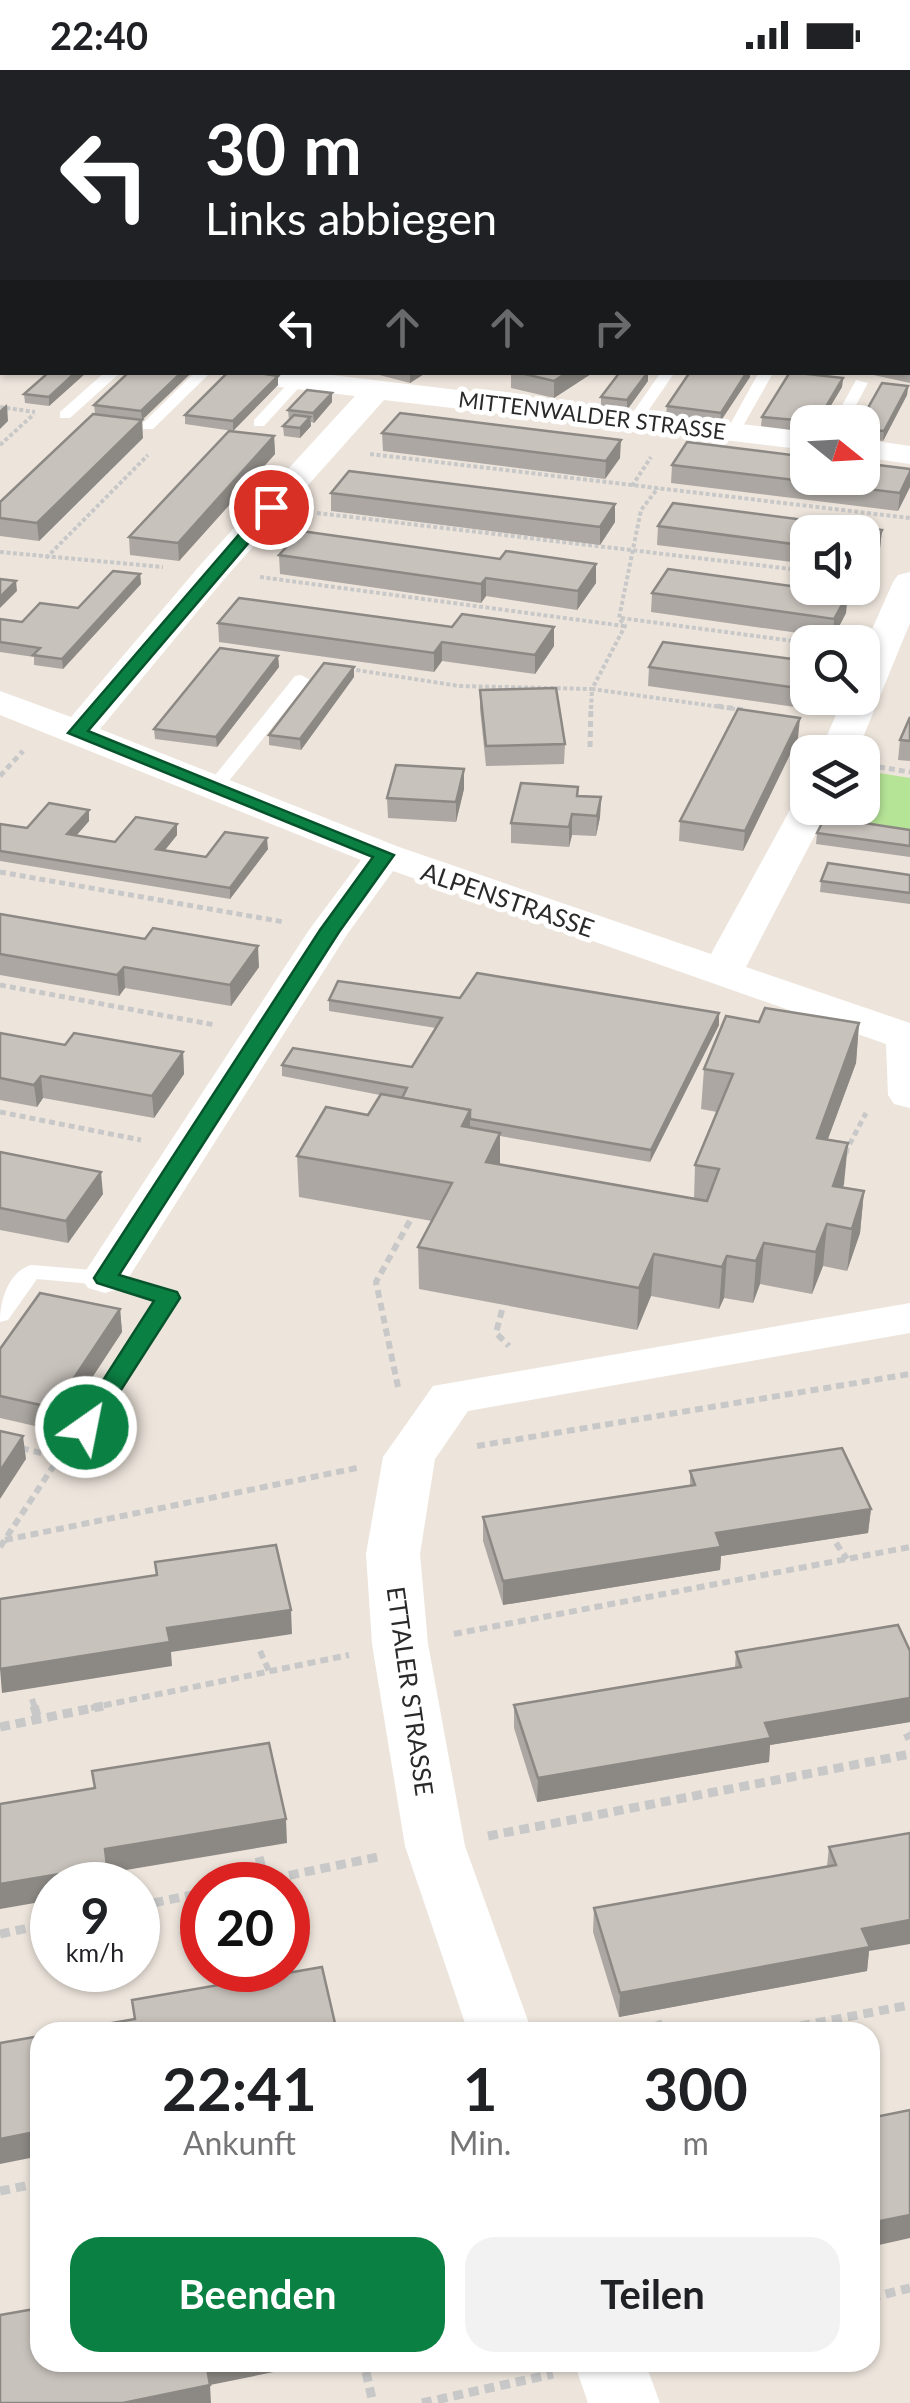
<!DOCTYPE html>
<html lang="de">
<style>
body{margin:0;font-family:Lato,sans-serif;background:#f2f2f2;color:#202124;height:100vh;display:flex;flex-direction:column;font-size:38px;white-space:nowrap}
*{box-sizing:border-box;margin:0}
p{font-size:32px;color:#757577}
.icon{flex:none;width:55px;height:55px;fill:none;stroke:currentColor;stroke-width:2;stroke-linecap:round;stroke-linejoin:round}
.map{position:relative;flex:1;overflow:hidden}
.sheet{position:absolute;left:30px;top:1952px;width:850px;height:350px;display:flex;flex-direction:column;background:#fff;border-radius:30px;box-shadow:0 2px 8px #0004}
.sheet>*{flex:none}
.hud{position:absolute;left:0px;top:0px;width:910px;height:305px;box-shadow:0 2px 8px #0004;background:#202124;color:#fff;overflow:hidden}
.needle{width:65px;rotate:108deg}
.controls{position:absolute;left:790px;top:335px;display:grid;gap:20px}
.controls a{display:grid;place-items:center;width:90px;height:90px;border-radius:20px;background:#fff;box-shadow:0 2px 8px #0004;font-size:50px}
.speed{position:absolute;left:30px;top:1792px;display:flex;gap:20px;font-size:50px;font-weight:700;text-align:center}
.speed>*{display:grid;place-content:center;width:130px;height:130px;border-radius:50%;background:#fff;box-shadow:0 2px 8px #0004;line-height:1}
.speed small{font-size:25px;font-weight:400}
.speed .limit{border:15px solid #d22;background:#fff;color:#111}
.pin{position:absolute;display:grid;place-items:center;width:85px;height:85px;color:#fff;margin:-42px;border:5px solid #fff;border-radius:50%;box-shadow:0 2px 10px #0007}
.me{position:absolute;width:110px;margin:-55px;rotate:33deg;stroke-linejoin:round;filter:drop-shadow(0 0 8px #0008)}
.turn{display:flex;align-items:center;gap:35px;height:210px;padding:0 40px;font-size:45px}
.turn .icon{width:130px;height:130px;stroke-width:2.5}
.turn b{display:block;font-size:70px;line-height:85px}
.lanes{display:flex;align-items:center;height:95px;padding:0 40px;background:#0003;justify-content:center;gap:50px;direction:ltr}
.lanes .off{opacity:.35}
.eta{display:flex;justify-content:space-evenly;align-items:center;height:170px;text-align:center}
.eta b{font-size:60px;font-weight:700;line-height:70px}
.button{display:flex;gap:20px;margin-top:auto;padding:20px 40px}
.button a{flex:1;height:115px;border-radius:30px;background:#0b8043;color:#fff;font-size:40px;font-weight:700;line-height:115px;text-align:center}
.button a+a{background:#f2f2f2;color:#202124}
.status{display:flex;justify-content:space-between;align-items:center;height:70px;padding:0 50px;background:#fff;direction:ltr}
.status svg{height:28px;fill:currentColor}
.map>svg:first-child{display:block}
.green{fill:#b5e497}
.lines{fill:none;stroke-linecap:round;stroke-linejoin:round}
.stream{fill:#6dd3f1;fill-rule:evenodd}
.path-far3{stroke:#c8c8c8;stroke-width:4;stroke-dasharray:4 2.5;stroke-linecap:butt}
.path-far2{stroke:#c8c8c8;stroke-width:5;stroke-dasharray:6 4;stroke-linecap:butt}
.path-far1{stroke:#c8c8c8;stroke-width:6;stroke-dasharray:8 5;stroke-linecap:butt}
.path{stroke:#c8c8c8;stroke-width:9;stroke-dasharray:10 6;stroke-linecap:butt}
.service{fill:#fff;fill-rule:evenodd}
.minor{fill:#fff;fill-rule:evenodd}
.wall{fill:#aca7a2}
.shaded-wall{fill:#8c8884}
.building{fill:#c8c2bc;stroke:#8c8884;stroke-width:2.5}
.route{fill:#0b8043;stroke:#07532c;stroke-width:2.5}
.labels{text-anchor:middle;dominant-baseline:central;stroke-width:10;stroke-linejoin:round;paint-order:stroke}
.far-street-label{font-size:22px;fill:#2a2a2a;stroke:#fff}
.street-label{font-size:25px;fill:#2a2a2a;stroke:#fff}
</style>
<div class="status"><b>22:40</b><svg viewBox="0 0 49 12"><path d="M0 12V9h3v3zM5 12V6h3v6zM10 12V3h3v9zM15 12V0h3v12zM26 1h20v11H26zM47 4h2v5h-2z"/></svg></div>
<div class="map">
<svg width="910" height="2333" viewBox="0 0 910 2333">
<rect width="100%" height="100%" fill="#ede5dc"/>
<g class="green">
<polygon points="686,0 910,0 910,207 908,2"/>
<polygon points="873,702 910,708 910,767 847,757 856,738 862,738 863,724"/>
</g>
<g class="lines">
<g class="stream">
<rect x="0" y="127" width="2" height="5"/>
<polygon points="910,197 910,203 908,202 908,198"/>
</g>
<g class="path-far3">
<polyline points="0,337 35,342"/>
<polyline points="0,375 34,344"/>
<polyline points="370,384 910,448"/>
<polyline points="632,416 651,387"/>
<polyline points="317,443 808,501"/>
<polyline points="0,482 163,497"/>
<polyline points="46,488 148,385"/>
<polyline points="260,507 624,556"/>
<polyline points="621,548 808,573"/>
<polyline points="350,599 459,616 592,619 625,556 619,548 641,440 658,418"/>
<polyline points="591,639 592,619 735,639"/>
</g>
<g class="path-far2">
<polyline points="717,636 744,640"/>
<polyline points="590,677 591,636"/>
<polyline points="879,697 910,702"/>
<polyline points="0,706 23,681"/>
<polyline points="0,802 284,852"/>
<polyline points="0,915 215,955"/>
<polyline points="0,1042 141,1070"/>
<polyline points="845,1083 866,1043"/>
</g>
<g class="path-far1">
<polyline points="844,1085 847,1080"/>
<polyline points="502,1240 496,1263 509,1276"/>
<polyline points="398,1317 376,1212 412,1147"/>
<polyline points="477,1376 910,1304"/>
<polyline points="21,1378 57,1387"/>
<polyline points="5,1470 357,1398"/>
<polyline points="836,1473 847,1489"/>
<polyline points="0,1477 64,1380"/>
<polyline points="454,1564 910,1477"/>
<polyline points="260,1581 269,1601"/>
<polyline points="32,1629 35,1638"/>
<polyline points="91,1638 349,1585"/>
</g>
<g class="path">
<polyline points="34,1636 38,1649"/>
<polyline points="0,1657 103,1636"/>
<polyline points="907,1663 910,1669"/>
<polyline points="488,1766 910,1684"/>
<polyline points="259,1787 265,1810"/>
<polyline points="242,1815 383,1786"/>
<polyline points="138,1836 202,1823"/>
<polyline points="0,1864 52,1853"/>
<polyline points="657,1951 661,1962"/>
<polyline points="769,1962 910,1935"/>
<polyline points="0,2121 40,2113"/>
<polyline points="870,2228 910,2218"/>
<polyline points="366,2302 373,2333"/>
<polyline points="422,2333 553,2304"/>
</g>
<g class="service">
<polygon points="2,66 2,74 0,75 0,67"/>
<polygon points="105,302 121,302 70,348 60,348 60,342"/>
<polygon points="195,302 211,302 153,359 143,359 143,353"/>
<polygon points="661,302 675,302 639,354 629,354 627,351"/>
<polygon points="759,302 773,303 738,365 728,365 726,362"/>
<polygon points="294,307 306,310 264,356 254,356 254,350"/>
<polygon points="856,310 868,313 847,352 833,352"/>
<polygon points="301,605 310,610 307,614 220,722 208,722 208,714 295,606"/>
<path d="M31 1195 105 1201 176 1222 180 1227 95 1363 86 1365 74 1357 154 1230 103 1215 37 1209 8 1250 0 1252C0 1231 8 1202 31 1195Z"/>
</g>
<g class="minor">
<polygon points="216,302 307,302 808,362 808,380 384,330 226,507 100,659 399,777 711,884 791,738 796,730 808,727 808,738 829,738 746,897 910,953 910,1038 894,1034 888,1025 886,974 393,801 348,863 122,1218 105,1223 88,1218 81,1208 309,860 361,790 0,645 0,621 71,647 202,493 355,326 230,311"/>
<polygon points="862,369 910,376 910,394 862,387"/>
<polygon points="910,502 910,553 857,682 820,682 843,628 862,628 862,582 893,512 898,505"/>
<polygon points="910,1233 910,1263 468,1341 435,1389 420,1484 428,1574 465,1776 532,1962 468,1962 405,1776 372,1574 366,1484 383,1387 433,1316"/>
<polygon points="574,2292 645,2292 660,2333 588,2333"/>
</g>
</g>
<g class="wall">
<polygon points="2,219 2,245 0,245 0,220"/>
<polygon points="910,258 910,313 869,304 869,302 908,302 908,260"/>
<polygon points="49,302 87,302 49,336 25,333 24,324"/>
<polygon points="129,302 189,302 189,305 142,350 95,344 94,335"/>
<polygon points="368,302 427,302 410,313"/>
<polygon points="511,302 594,302 554,328 511,318"/>
<polygon points="690,302 750,302 750,307 720,352 666,345 667,336"/>
<polygon points="278,306 278,315 233,361 185,354 185,345"/>
<polygon points="843,308 842,317 821,352 808,352 808,362 761,356 762,347"/>
<polygon points="648,311 627,340 601,336 601,327"/>
<polygon points="908,316 907,325 883,371 862,368 862,352"/>
<polygon points="332,332 314,353 311,352 311,356 300,368 284,366 283,356 289,350 288,340"/>
<polygon points="382,363 620,388 605,409 383,381"/>
<polygon points="274,366 275,384 179,491 130,485 129,467"/>
<polygon points="143,368 39,471 0,466 0,432"/>
<polygon points="672,395 910,399 910,417 898,441 671,413"/>
<polygon points="331,423 615,452 600,475 331,441"/>
<polygon points="658,456 882,460 880,478 868,502 862,501 862,462 808,462 808,494 657,475"/>
<polygon points="279,485 500,489 596,513 577,540 486,526 481,533 280,504"/>
<polygon points="140,504 141,514 63,599 34,595 34,587 0,582 0,549 22,552 78,538"/>
<polygon points="652,523 846,543 833,568 651,542"/>
<polygon points="218,553 452,557 554,557 554,576 535,604 442,591 434,602 219,572"/>
<polygon points="278,586 279,597 217,677 155,669 154,659"/>
<polygon points="808,591 802,638 648,616 649,597"/>
<polygon points="354,607 301,680 269,675 269,665"/>
<polygon points="480,620 565,674 564,694 486,696 480,639"/>
<polygon points="910,647 910,691 898,690 900,670"/>
<polygon points="798,668 743,781 679,771 680,751"/>
<polygon points="464,699 464,719 456,752 388,748 387,728"/>
<polygon points="578,726 601,727 600,747 596,766 572,765 569,777 511,773 511,753"/>
<polygon points="89,740 89,751 76,766 115,772 177,765 165,780 206,787 268,779 230,829 0,791 0,754 27,758"/>
<polygon points="910,760 910,787 816,774 817,763"/>
<polygon points="910,805 910,834 820,822 821,811"/>
<polygon points="0,844 259,897 231,936 125,918 119,926 0,905"/>
<polygon points="460,928 719,955 650,1092 500,1066 500,1094 694,1128 695,1095 717,1042 701,1039 704,999 759,952 859,953 856,993 828,1069 844,1114 842,1118 864,1121 860,1163 847,1201 823,1196 812,1224 760,1214 753,1233 724,1228 719,1239 651,1226 637,1260 419,1219 418,1177 432,1151 299,1127 297,1086 368,1045 380,1025 282,1006 282,995 412,997 436,958 329,941 329,930"/>
<polygon points="0,963 65,975 183,982 184,1004 154,1048 43,1028 37,1037 0,1030"/>
<polygon points="0,1082 103,1124 68,1173 0,1160"/>
<polygon points="120,1239 122,1262 57,1361 0,1348 0,1279"/>
<polygon points="690,1401 871,1439 868,1463 721,1486 720,1500 503,1535 483,1471 483,1447 690,1415"/>
<polygon points="910,1581 910,1652 770,1675 769,1692 537,1732 514,1658 514,1635 735,1598 736,1582"/>
<polygon points="829,1777 869,1881 867,1901 619,1947 593,1862 594,1838 827,1796"/>
</g>
<g class="shaded-wall">
<polygon points="2,171 2,188 0,189 0,172"/>
<polygon points="2,267 2,284 0,285 0,268"/>
<polygon points="76,302 87,302 49,336 49,327"/>
<polygon points="182,302 189,302 189,305 142,350 141,341"/>
<polygon points="410,302 427,302 410,313"/>
<polygon points="568,302 594,302 554,328 554,311"/>
<polygon points="648,302 648,311 627,340 627,330"/>
<polygon points="747,302 750,302 750,307 720,352 721,343"/>
<polygon points="278,306 278,315 233,361 233,351"/>
<polygon points="843,308 842,317 821,352 817,352"/>
<polygon points="908,316 907,325 883,371 884,361"/>
<polygon points="332,323 332,332 314,353 313,343"/>
<polygon points="7,334 8,351 0,359 0,340"/>
<polygon points="310,347 311,356 300,368 300,358"/>
<polygon points="142,350 143,368 39,471 37,453"/>
<polygon points="274,366 275,384 179,491 178,473"/>
<polygon points="621,370 620,388 605,409 606,391"/>
<polygon points="910,402 910,417 898,441 900,423"/>
<polygon points="615,434 615,452 600,475 600,457"/>
<polygon points="882,460 880,478 868,502 870,484"/>
<polygon points="596,494 596,513 577,540 578,521"/>
<polygon points="140,504 141,514 63,599 62,589"/>
<polygon points="486,508 486,526 481,533 481,514"/>
<polygon points="16,511 17,521 0,538 0,527"/>
<polygon points="848,524 846,543 833,568 834,549"/>
<polygon points="554,557 554,576 535,604 535,585"/>
<polygon points="442,572 442,591 434,602 434,583"/>
<polygon points="278,586 279,597 217,677 216,667"/>
<polygon points="354,597 354,607 301,680 300,669"/>
<polygon points="808,611 808,628 802,638 804,619"/>
<polygon points="800,648 798,668 743,781 745,761"/>
<polygon points="464,699 464,719 456,752 456,732"/>
<polygon points="601,727 600,747 596,766 597,746"/>
<polygon points="89,740 89,751 68,775 67,764"/>
<polygon points="572,744 572,765 569,777 569,757"/>
<polygon points="177,754 177,765 157,790 156,779"/>
<polygon points="267,768 268,779 230,829 230,818"/>
<polygon points="258,876 259,897 231,936 230,915"/>
<polygon points="124,897 125,918 119,926 117,905"/>
<polygon points="719,943 719,955 650,1092 651,1080"/>
<polygon points="859,953 856,993 813,1109 817,1068"/>
<polygon points="183,982 184,1004 154,1048 152,1026"/>
<polygon points="41,1006 43,1028 37,1037 34,1015"/>
<polygon points="470,1040 470,1080 462,1056"/>
<polygon points="500,1063 500,1104 486,1092"/>
<polygon points="848,1073 844,1114 829,1157 833,1116"/>
<polygon points="101,1102 103,1124 68,1173 66,1151"/>
<polygon points="864,1121 860,1163 847,1201 852,1159"/>
<polygon points="827,1154 823,1196 812,1224 816,1182"/>
<polygon points="764,1173 760,1214 753,1233 756,1191"/>
<polygon points="654,1184 651,1226 637,1260 639,1218"/>
<polygon points="727,1186 724,1228 719,1239 722,1197"/>
<polygon points="120,1239 122,1262 57,1361 54,1338"/>
<polygon points="23,1366 26,1389 0,1429 0,1401"/>
<polygon points="871,1439 868,1463 721,1486 720,1500 503,1535 503,1511 716,1463"/>
<polygon points="291,1540 292,1564 171,1582 172,1596 2,1623 0,1599 167,1558"/>
<polygon points="910,1628 910,1652 770,1675 769,1692 537,1732 538,1708 765,1653"/>
<polygon points="286,1749 287,1773 108,1803 109,1815 52,1815 52,1830 0,1839 0,1814 105,1779"/>
<polygon points="910,1850 910,1874 869,1881 867,1901 619,1947 620,1923 862,1859"/>
<polygon points="40,2061 40,2086 0,2094 0,2069"/>
<polygon points="910,2145 910,2168 870,2177 870,2153"/>
<polygon points="206,2292 323,2292 210,2315 211,2333 123,2333"/>
</g>
<g class="building">
<polygon points="910,258 910,296 908,295 908,260"/>
<polygon points="49,302 76,302 49,327 24,324"/>
<polygon points="129,302 182,302 141,341 94,335"/>
<polygon points="228,302 252,302 278,306 233,351 185,345"/>
<polygon points="516,302 568,302 554,311"/>
<polygon points="620,302 648,302 627,330 601,327"/>
<polygon points="690,302 747,302 721,343 667,336"/>
<polygon points="790,302 843,308 817,352 762,347"/>
<polygon points="882,313 908,316 884,361 862,359 862,352 860,352"/>
<polygon points="307,320 332,323 313,343 288,340"/>
<polygon points="400,343 621,370 606,391 382,363"/>
<polygon points="93,344 142,350 37,453 0,448 0,432"/>
<polygon points="294,345 310,347 300,358 283,356"/>
<polygon points="229,361 274,366 178,473 129,467"/>
<polygon points="687,372 808,387 808,408 862,408 862,393 910,399 910,402 900,423 672,395"/>
<polygon points="349,401 615,434 600,457 331,423"/>
<polygon points="673,433 882,460 870,484 862,483 862,462 808,462 808,476 658,456"/>
<polygon points="301,461 500,489 506,481 596,494 578,521 486,508 481,514 279,485"/>
<polygon points="668,499 848,524 834,549 652,523"/>
<polygon points="113,501 140,504 62,589 33,585 40,578 0,572 0,549 22,552 40,533 78,538"/>
<polygon points="0,509 16,511 0,527"/>
<polygon points="239,528 452,557 462,544 554,557 535,585 442,572 434,583 218,553"/>
<polygon points="663,572 808,591 808,611 804,619 649,597"/>
<polygon points="220,578 278,586 216,667 154,659"/>
<polygon points="324,593 354,597 300,669 269,665"/>
<polygon points="556,618 565,674 486,676 480,620"/>
<polygon points="738,639 800,648 745,761 680,751"/>
<polygon points="910,647 910,671 900,670"/>
<polygon points="396,695 464,699 456,732 387,728"/>
<polygon points="521,713 578,717 577,726 601,727 597,746 572,744 569,757 511,753"/>
<polygon points="49,733 89,740 67,764 115,772 136,747 177,754 156,779 206,787 225,762 267,768 230,818 0,781 0,754 27,758"/>
<polygon points="825,747 910,760 910,776 817,763"/>
<polygon points="828,793 910,805 910,823 821,811"/>
<polygon points="0,844 145,869 153,858 258,876 230,915 124,897 117,905 0,884"/>
<polygon points="477,903 719,943 651,1080 470,1049 470,1040 402,1028 407,1018 282,995 293,978 412,997 442,948 329,930 338,911 460,928"/>
<polygon points="765,938 859,953 817,1068 848,1073 833,1116 864,1121 852,1159 827,1154 816,1182 764,1173 756,1191 727,1186 722,1197 654,1184 639,1218 418,1177 452,1113 297,1086 326,1037 368,1045 381,1024 470,1040 462,1056 500,1063 486,1092 707,1131 719,1099 695,1095 733,1004 704,999 726,946 759,952"/>
<polygon points="0,963 65,975 74,963 183,982 152,1026 41,1006 34,1015 0,1008"/>
<polygon points="0,1082 101,1102 66,1151 0,1138"/>
<polygon points="40,1223 120,1239 54,1338 0,1326 0,1279"/>
<polygon points="0,1361 23,1366 0,1401"/>
<polygon points="842,1378 871,1439 716,1463 721,1477 503,1511 483,1447 695,1415 690,1401"/>
<polygon points="276,1475 291,1540 167,1558 170,1572 0,1599 0,1529 157,1505 155,1492"/>
<polygon points="898,1555 910,1581 910,1628 765,1653 771,1668 538,1708 514,1635 741,1597 736,1582"/>
<polygon points="269,1673 286,1749 105,1779 107,1796 0,1814 0,1734 95,1718 92,1701"/>
<polygon points="910,1763 910,1850 862,1859 870,1877 620,1923 594,1838 836,1795 829,1777"/>
<polygon points="322,1897 337,1962 61,1962 135,1949 132,1930"/>
<polygon points="40,1966 40,2061 0,2069 0,1973"/>
<polygon points="910,2040 910,2145 870,2153 870,2048"/>
<polygon points="40,2238 40,2292 206,2292 210,2315 123,2333 0,2333 0,2245"/>
</g>
<polygon class="route" points="266,433 279,437 88,661 394,785 339,862 119,1205 177,1222 180,1228 94,1362 86,1365 73,1357 154,1231 97,1213 94,1208 320,860 373,787 68,663"/>
<g class="labels">
<g class="far-street-label">
<text transform="translate(592 345) rotate(7)">MITTENWALDER STRASSE</text>
</g>
<g class="street-label">
<text transform="translate(508 829) rotate(19)">ALPENSTRASSE</text>
<text transform="translate(411 1621) rotate(82)">ETTALER STRASSE</text>
</g>
</g>
</svg>
<div class="controls">
<a><svg class="needle" viewBox="-14 -14 28 28"><path d="M0-13l5 13h-10z" fill="#e53935"/><path d="M0 13l5-13h-10z" fill="#757577"/></svg></a>
<a><svg class="icon" aria-label="sound" viewBox="0 0 24 24"><path d="M4 9h4l5-4v14l-5-4H4zM17 9q2 3 0 6"/></svg></a>
<a><svg class="icon" aria-label="search" viewBox="0 0 24 24"><circle cx="10" cy="10" r="6"/><path d="M15 15l6 6"/></svg></a>
<a><svg class="icon" aria-label="layers" viewBox="0 0 24 24"><path d="M12 4l9 5-9 5-9-5zM3 14l9 5 9-5"/></svg></a>
</div>
<div class="speed"><div>9<small>km/h</small></div><div class="limit">20</div></div>
<div class="pin" style="left:271px;top:437px;background:#d93025"><svg class="icon" aria-label="arrive" viewBox="0 0 24 24"><path d="M6 21V4h12l-3 4 3 4H6"/></svg></div>
<svg class="me" style="left:86px;top:1357px" viewBox="-20 -20 40 40"><circle r="17" fill="#0b8043" stroke="#fff" stroke-width="3"/><path d="M0-11L8 9 0 5-8 9z" fill="#fff"/></svg>
<div class="hud">
<div class="turn"><svg class="icon" aria-label="left" viewBox="0 0 24 24"><path d="M17 20v-9H6M10 6l-5 5 5 5"/></svg><div><b>30 m</b>Links abbiegen</div></div>
<div class="lanes"><svg class="icon" aria-label="left" viewBox="0 0 24 24"><path d="M17 20v-9H6M10 6l-5 5 5 5"/></svg><svg class="icon off" aria-label="ahead" viewBox="0 0 24 24"><path d="M12 20V5M6 11l6-6 6 6"/></svg><svg class="icon off" aria-label="ahead" viewBox="0 0 24 24"><path d="M12 20V5M6 11l6-6 6 6"/></svg><svg class="icon off" aria-label="right" viewBox="0 0 24 24"><path d="M7 20v-9h11M14 6l5 5-5 5"/></svg></div>
</div>
<section class="sheet">
<div class="eta">
<div><b>22:41</b><p>Ankunft</p></div>
<div><b>1</b><p>Min.</p></div>
<div><b>300</b><p>m</p></div>
</div>
<div class="button"><a>Beenden</a><a>Teilen</a></div>
</section>
</div>
